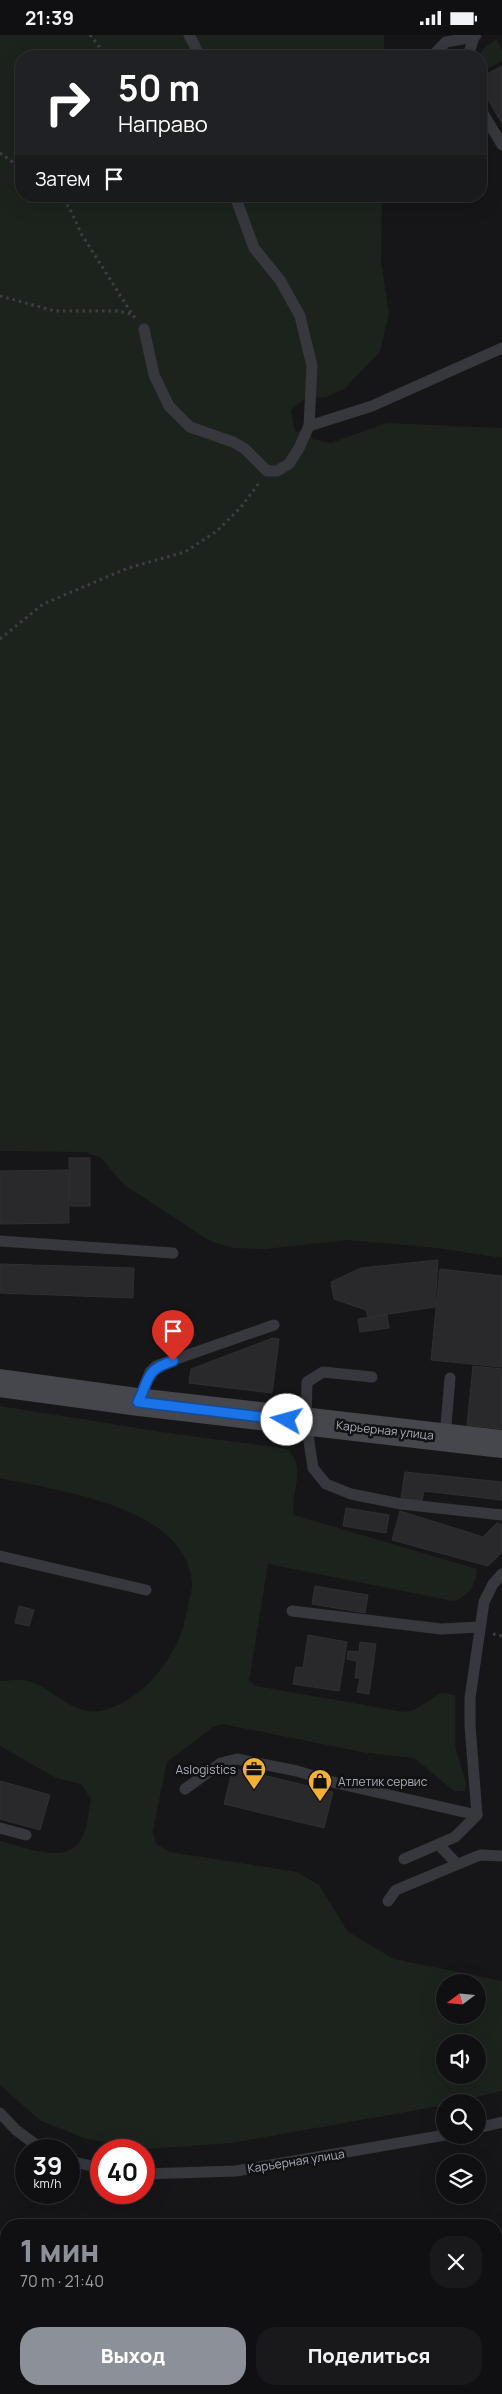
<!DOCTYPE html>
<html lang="ru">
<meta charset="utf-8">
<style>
body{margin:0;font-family:Manrope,sans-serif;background:#19191b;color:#f1f3f6;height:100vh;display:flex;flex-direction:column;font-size:19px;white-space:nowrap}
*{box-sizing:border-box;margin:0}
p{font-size:16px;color:#9c9d9f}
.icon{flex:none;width:28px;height:28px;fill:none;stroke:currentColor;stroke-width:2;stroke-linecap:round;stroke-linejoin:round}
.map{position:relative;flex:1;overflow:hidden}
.sheet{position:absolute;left:0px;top:2184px;width:502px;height:176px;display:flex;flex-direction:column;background:#101012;border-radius:20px 20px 0 0;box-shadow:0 5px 20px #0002,0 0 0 1px #303032}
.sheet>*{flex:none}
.top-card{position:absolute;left:15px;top:15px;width:472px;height:152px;border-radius:20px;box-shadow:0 5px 20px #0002,0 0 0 1px #303032;background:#202124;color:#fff;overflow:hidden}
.needle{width:32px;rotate:254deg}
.buttons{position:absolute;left:436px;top:1939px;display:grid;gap:10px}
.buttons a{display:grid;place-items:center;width:50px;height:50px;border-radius:50%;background:#101012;box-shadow:0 5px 20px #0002,0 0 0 1px #303032;font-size:25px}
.speed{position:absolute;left:15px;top:2104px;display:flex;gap:10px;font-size:25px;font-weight:700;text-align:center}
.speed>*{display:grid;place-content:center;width:65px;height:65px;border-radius:50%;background:#101012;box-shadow:0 5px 20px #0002,0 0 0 1px #303032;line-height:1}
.speed small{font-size:12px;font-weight:400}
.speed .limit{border:8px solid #d22;background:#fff;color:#111}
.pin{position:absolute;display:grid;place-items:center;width:42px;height:42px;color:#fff;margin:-51px -21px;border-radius:50% 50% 50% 0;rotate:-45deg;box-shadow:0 0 5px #0007}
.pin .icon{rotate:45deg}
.me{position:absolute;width:55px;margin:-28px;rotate:277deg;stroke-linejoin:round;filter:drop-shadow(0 0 4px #0008)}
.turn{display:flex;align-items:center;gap:18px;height:105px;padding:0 20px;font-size:22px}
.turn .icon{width:65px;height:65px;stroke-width:2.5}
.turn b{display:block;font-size:35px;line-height:42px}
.then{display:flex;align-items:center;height:48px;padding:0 20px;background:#0003;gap:10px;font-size:19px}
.round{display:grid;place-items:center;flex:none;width:52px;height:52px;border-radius:20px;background:#19191b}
.summary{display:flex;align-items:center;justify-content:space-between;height:85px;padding:0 20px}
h1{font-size:30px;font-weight:800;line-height:38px;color:#8c9099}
.button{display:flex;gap:10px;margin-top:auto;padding:10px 20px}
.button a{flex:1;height:58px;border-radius:20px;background:#8c9099;color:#fff;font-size:20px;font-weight:800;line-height:58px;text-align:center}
.button a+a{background:#19191b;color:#f1f3f6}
.status{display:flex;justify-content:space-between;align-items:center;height:35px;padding:0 25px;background:#101012;direction:ltr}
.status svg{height:14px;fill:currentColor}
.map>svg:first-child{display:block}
.green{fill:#1c231d;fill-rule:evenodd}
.building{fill:#29292c;stroke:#303034}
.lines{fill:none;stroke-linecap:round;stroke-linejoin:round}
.path{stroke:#3d3f44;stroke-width:3;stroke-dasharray:2.5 4;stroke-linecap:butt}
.lane{stroke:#37383d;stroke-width:11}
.secondary{stroke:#45474d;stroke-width:28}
.route-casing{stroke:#114b97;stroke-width:12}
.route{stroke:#1a73e8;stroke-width:9}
.labels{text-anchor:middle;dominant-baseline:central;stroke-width:5;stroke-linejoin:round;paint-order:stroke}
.street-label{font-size:12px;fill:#a8adb8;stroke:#111113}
.poi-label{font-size:12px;fill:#a8adb8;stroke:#111113;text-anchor:end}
</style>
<div class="status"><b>21:39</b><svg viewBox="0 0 49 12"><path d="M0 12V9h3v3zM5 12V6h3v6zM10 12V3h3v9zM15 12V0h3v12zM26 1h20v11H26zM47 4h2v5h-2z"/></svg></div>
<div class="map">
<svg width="502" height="2359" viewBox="0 0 502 2359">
<rect width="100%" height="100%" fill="#161618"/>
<g class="green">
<polygon points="0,0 384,0 384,21 21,21 21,161 382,161 381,226 389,278 380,317 344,354 326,362 304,364 291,375 295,398 309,391 312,404 331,408 387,388 502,393 502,1223 437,1213 348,1205 265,1214 234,1213 212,1207 124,1150 101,1123 85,1117 0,1116"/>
<polygon points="497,4 502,15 502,26 481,37 481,21 478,21 485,12"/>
<path d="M0 1371 162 1397 288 1414C290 1418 295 1423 296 1428 301 1445 290 1463 294 1480L477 1534C476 1550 469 1562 453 1566L268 1529 249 1646 256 1651 404 1677 414 1675 441 1658 455 1660V1711L466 1748 465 1756H454L414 1723 367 1718 223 1689 213 1692 167 1727 153 1795 156 1809 170 1817 297 1837 319 1850 348 1897 394 1924 502 1946V2056L455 2067 445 2068V2070L231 2108 147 2114 87 2104 41 2086 0 2050V1806C24 1812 71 1833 84 1799 88 1788 89 1775 91 1764L81 1749 56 1743 0 1711V1646C7 1646 16 1644 23 1645 53 1650 72 1684 105 1675 137 1666 163 1637 177 1608 183 1596 185 1585 188 1572 189 1565 192 1556 192 1549 187 1471 59 1456 0 1443ZM445 1948H478V1980H445ZM445 2008H478V2040H445Z"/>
</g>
<g class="building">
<polygon points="502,31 502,89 481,52 481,42"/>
<polygon points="69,1123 90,1123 90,1171 70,1171"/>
<polygon points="68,1135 69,1188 0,1189 0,1136"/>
<polygon points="438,1225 435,1272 368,1282 366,1275 334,1264 331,1247 361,1233"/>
<polygon points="0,1229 134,1233 133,1263 0,1258"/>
<polygon points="440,1234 502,1241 502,1332 431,1325"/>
<polygon points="387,1280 389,1293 360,1297 358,1284"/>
<polygon points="273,1303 279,1304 272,1358 189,1348 191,1334"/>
<polygon points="473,1331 502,1334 502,1394 467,1390"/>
<polygon points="405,1437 502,1447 502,1465 424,1456 422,1466 401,1464"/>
<polygon points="346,1473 389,1480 386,1498 343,1491"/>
<polygon points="400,1476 483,1502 497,1488 502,1490 502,1517 488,1531 392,1505"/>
<polygon points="315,1551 368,1560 365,1578 312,1569"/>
<polygon points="19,1571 34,1575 29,1591 15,1588"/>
<polygon points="308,1600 347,1607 339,1656 293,1649 296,1632 303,1633"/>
<polygon points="360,1607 376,1609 369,1659 357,1657 360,1643 355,1643 357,1626 347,1624 348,1616 359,1617"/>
<polygon points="233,1733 333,1757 324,1793 224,1769"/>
<polygon points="0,1746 50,1760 40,1795 0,1784"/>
</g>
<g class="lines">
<g class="path">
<polyline points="90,0 107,21"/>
<polyline points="0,118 21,133"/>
<polyline points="57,161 69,172 82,200 132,279"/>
<polyline points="214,161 221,168"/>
<polyline points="0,261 55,276 116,276 132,279 136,284"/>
<polyline points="0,604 43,569 128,533 185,517 217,496 241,472 259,448"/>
<polyline points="493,1599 502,1601"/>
</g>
<g class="lane">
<polyline points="189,0 200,21"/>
<polyline points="432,21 446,7 474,2"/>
<polyline points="468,21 474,2 476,0"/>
<polyline points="481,75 502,110"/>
<polyline points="144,294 154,340 169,371 190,392 233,407 245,414 267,436 277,436 289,429 299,413 309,391 312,331 300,281 280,245 254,213 235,161"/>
<polyline points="309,391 372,371 502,313"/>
<polyline points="0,1206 173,1218"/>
<polyline points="372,1342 323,1337 307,1347 306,1387 313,1433 326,1449 351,1459 401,1469 502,1480"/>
<polyline points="138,1367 150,1337 156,1331 274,1290"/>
<polyline points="442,1400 446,1390 450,1343"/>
<polyline points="0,1521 146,1555"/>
<polyline points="292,1576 441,1594 480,1592"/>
<polyline points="185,1754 221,1728 237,1724 297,1736 336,1748 477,1780"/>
<polyline points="0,1793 26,1800"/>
<polyline points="439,1810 457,1829"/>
<polyline points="404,1824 455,1802 477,1780 470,1690 470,1663 484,1567 493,1549 502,1539"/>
<polyline points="388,1866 396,1855 480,1820 502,1821"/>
<polyline points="0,2078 16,2095 43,2115"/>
<polyline points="478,2093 502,2087"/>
<polyline points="69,2126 101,2133"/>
<polyline points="144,2139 236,2136 445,2100"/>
<polyline points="0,2270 6,2273"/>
<polyline points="284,2354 302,2359"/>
</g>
<polyline class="secondary" points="0,1348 138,1367 502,1409"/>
</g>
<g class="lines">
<g class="route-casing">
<path id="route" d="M173 1326C145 1335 150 1343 138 1367L287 1385"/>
</g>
<use href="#route" class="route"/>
</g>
<defs>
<g id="office-pin" transform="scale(1.25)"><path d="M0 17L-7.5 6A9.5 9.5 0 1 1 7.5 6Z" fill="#f2b134" stroke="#111113"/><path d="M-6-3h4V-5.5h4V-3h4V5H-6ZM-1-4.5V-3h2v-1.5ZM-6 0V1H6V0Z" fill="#111"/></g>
<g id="shop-pin" transform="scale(1.25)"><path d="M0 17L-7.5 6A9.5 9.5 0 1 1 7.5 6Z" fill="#f2b134" stroke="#111113"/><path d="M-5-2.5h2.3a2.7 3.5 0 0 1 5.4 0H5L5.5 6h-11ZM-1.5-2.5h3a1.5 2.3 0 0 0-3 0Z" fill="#111"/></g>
</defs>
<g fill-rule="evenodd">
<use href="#office-pin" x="254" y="1734"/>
<use href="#shop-pin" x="320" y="1746"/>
</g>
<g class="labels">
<g class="street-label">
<text transform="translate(385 1395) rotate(6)">Карьерная улица</text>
<text transform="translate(296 2126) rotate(-9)">Карьерная улица</text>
</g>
<g class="poi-label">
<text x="236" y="1734">Aslogistics</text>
<text x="338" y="1746" text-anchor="start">Атлетик сервис</text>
</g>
</g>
</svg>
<div class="buttons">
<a><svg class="needle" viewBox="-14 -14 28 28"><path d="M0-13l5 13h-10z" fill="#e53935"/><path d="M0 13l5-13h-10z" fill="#9c9d9f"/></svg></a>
<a><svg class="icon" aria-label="sound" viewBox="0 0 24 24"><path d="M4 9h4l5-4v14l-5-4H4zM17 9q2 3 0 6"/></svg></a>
<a><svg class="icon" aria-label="search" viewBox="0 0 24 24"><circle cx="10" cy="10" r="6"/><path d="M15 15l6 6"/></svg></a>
<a><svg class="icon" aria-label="layers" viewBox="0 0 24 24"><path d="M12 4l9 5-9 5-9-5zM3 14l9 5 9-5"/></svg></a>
</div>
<div class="speed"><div>39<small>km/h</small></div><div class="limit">40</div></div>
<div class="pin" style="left:173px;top:1326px;background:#d93025"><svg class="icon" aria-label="arrive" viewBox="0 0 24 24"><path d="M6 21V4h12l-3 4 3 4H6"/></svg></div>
<svg class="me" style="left:287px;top:1385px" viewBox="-20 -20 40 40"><circle r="19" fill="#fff"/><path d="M0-13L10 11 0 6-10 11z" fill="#1a73e8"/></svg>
<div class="top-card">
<div class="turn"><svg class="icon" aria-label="right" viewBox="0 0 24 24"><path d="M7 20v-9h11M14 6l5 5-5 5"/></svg><div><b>50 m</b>Направо</div></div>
<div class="then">Затем<svg class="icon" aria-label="arrive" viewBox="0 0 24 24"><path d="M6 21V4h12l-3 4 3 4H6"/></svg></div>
</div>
<section class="sheet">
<div class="summary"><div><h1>1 мин</h1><p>70 m · 21:40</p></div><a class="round"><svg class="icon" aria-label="close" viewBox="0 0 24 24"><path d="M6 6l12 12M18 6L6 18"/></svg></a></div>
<div class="button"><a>Выход</a><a>Поделиться</a></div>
</section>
</div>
